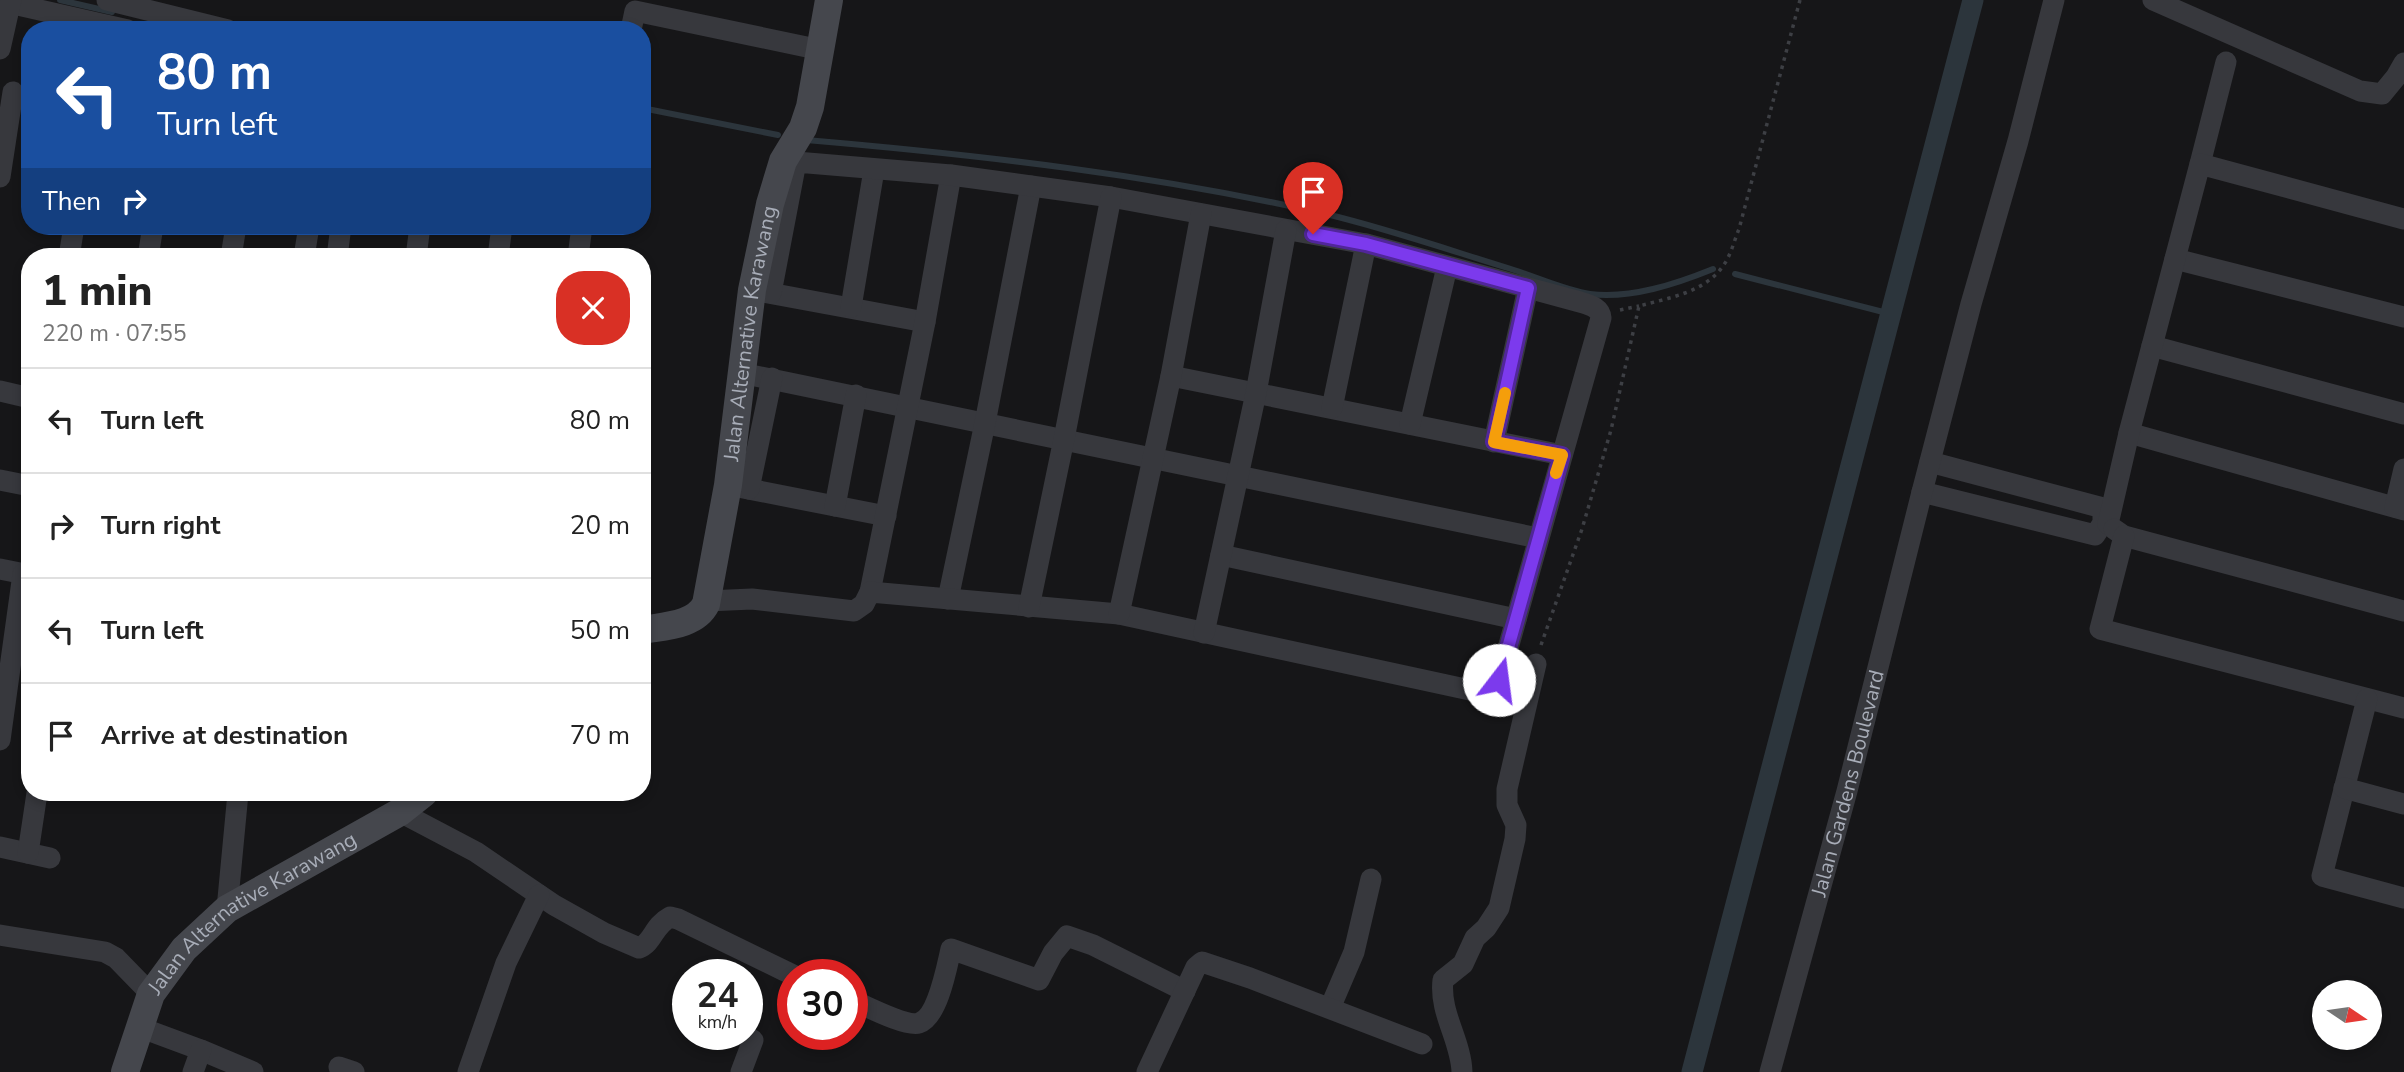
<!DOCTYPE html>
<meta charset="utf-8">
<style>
body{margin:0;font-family:"Nunito Sans",sans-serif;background:#f6f6f6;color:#222;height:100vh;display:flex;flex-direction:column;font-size:26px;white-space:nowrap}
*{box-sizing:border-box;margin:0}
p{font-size:23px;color:#767676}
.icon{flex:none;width:38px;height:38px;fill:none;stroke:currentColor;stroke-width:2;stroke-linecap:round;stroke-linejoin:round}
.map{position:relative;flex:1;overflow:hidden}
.panel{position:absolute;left:21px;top:248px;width:630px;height:553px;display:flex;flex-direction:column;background:#fff;border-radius:28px;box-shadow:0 4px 10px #0003}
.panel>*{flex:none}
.top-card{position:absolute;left:21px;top:21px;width:630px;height:214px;border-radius:28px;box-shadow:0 4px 10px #0003;background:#1a4fa0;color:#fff;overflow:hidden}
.needle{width:46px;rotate:103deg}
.controls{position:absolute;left:2312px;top:980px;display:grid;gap:14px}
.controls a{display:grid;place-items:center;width:70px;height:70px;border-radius:50%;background:#fff;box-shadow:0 4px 10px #0003;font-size:35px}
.speed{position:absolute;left:672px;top:959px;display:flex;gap:14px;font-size:35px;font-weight:700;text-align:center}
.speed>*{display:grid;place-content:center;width:91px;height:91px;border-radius:50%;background:#fff;box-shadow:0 4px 10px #0003;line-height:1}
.speed small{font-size:18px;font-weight:400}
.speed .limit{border:10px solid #d22;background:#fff;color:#111}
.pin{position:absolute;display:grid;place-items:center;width:60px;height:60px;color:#fff;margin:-72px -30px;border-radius:50% 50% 50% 0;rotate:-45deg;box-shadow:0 0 7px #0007}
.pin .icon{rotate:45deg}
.me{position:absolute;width:77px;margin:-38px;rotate:15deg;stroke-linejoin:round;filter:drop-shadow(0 0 5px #0008)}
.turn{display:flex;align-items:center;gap:24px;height:147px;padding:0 21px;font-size:32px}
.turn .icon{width:91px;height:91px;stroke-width:2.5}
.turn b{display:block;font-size:49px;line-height:60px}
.then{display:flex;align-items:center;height:66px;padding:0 21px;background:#0003;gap:14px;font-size:26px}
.round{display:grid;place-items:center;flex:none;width:74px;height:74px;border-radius:28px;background:#f6f6f6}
.overview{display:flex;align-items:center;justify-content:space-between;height:119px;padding:0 21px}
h1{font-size:42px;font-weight:800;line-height:52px}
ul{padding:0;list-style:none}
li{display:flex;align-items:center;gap:21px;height:105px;padding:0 21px;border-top:2px solid #e0e0e0}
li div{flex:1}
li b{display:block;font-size:26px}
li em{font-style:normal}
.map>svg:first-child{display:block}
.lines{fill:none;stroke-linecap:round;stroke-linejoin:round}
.stream{stroke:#2c353c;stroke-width:6}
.canal{stroke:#2c353c;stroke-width:21}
.path{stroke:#3d3f44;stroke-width:3.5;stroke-dasharray:3.5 5;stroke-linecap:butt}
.street{stroke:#37383d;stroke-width:21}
.secondary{stroke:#45474d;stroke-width:28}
.route-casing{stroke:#51269a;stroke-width:18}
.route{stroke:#7c3aed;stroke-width:12}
.slow{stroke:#f59e0b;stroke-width:12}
.labels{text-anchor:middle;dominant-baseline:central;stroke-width:5;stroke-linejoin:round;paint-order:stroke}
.street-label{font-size:21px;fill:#a8adb8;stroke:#111113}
</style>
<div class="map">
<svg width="2404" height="1072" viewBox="0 0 2404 1072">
<rect width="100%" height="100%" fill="#161618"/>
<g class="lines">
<g class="stream">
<polyline points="60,0 112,12"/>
<polyline points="642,108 778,135"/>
<path d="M806 140C981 155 1155 175 1326 214 1389 229 1452 251 1514 270 1536 277 1568 291 1590 294 1631 299 1676 284 1713 269"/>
<polyline points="1735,274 1891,314"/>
</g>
<polyline class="canal" points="1692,1072 1973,0"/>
<g class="path">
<polyline points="1620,310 1639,306"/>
<path d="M1541 645 1582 529 1611 430 1639 306C1669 298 1705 292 1723 266 1731 255 1734 241 1739 229L1800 0"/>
</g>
<g class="street">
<polyline points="107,0 228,30"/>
<polyline points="2153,0 2360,91 2382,94 2396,77 2404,63"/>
<polyline points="0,1 128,30"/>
<polyline points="631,30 635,11 821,50"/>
<polyline points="0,49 11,0"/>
<polyline points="2200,164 2226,62"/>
<polyline points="0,177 13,92"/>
<polyline points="69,257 74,226"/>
<polyline points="148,257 153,226"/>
<polyline points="231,257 236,226"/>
<polyline points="304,257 309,226"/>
<polyline points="337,257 341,226"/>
<polyline points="416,257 420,226"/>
<polyline points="498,257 502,226"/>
<polyline points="578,257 582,226"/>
<polyline points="2175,259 2404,317"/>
<polyline points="758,291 925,322"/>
<polyline points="851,307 874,170"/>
<polyline points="2152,346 2404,414"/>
<polyline points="741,373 1538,538"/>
<polyline points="1171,376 1562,455"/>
<polyline points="0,391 30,398"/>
<polyline points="1332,408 1366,244"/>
<polyline points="1410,424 1447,267"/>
<polyline points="2129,433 2404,510"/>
<polyline points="1494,442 1528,288"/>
<polyline points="0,480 30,486"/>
<polyline points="728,485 886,516"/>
<polyline points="749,489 772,378"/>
<polyline points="1922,492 2095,535 2103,523 2103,508 1930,462"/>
<polyline points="835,506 856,395"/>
<polyline points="2395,507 2404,469"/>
<polyline points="2108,524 2129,433 2200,164 2404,219"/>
<polyline points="2114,529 2124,536 2404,611"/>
<polyline points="2124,536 2100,629 2404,708"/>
<polyline points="1221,555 1516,619"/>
<polyline points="0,569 30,575"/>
<polyline points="870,592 925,322 951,175"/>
<polyline points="948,599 985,423 1031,186"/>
<path d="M707 601 752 599 854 611 864 604 870 592 1119 614 1479 692 1492 688 1499 680 1601 318C1600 307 1589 305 1580 302L1366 244 1111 197 951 175 796 162 771 293"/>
<polyline points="1029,607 1064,439 1111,197"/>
<polyline points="1119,614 1171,376 1201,214"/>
<polyline points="1204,633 1256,393 1286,230"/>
<polyline points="2367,699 2322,876 2404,898"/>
<polyline points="0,740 23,574"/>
<polyline points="2344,788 2404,804"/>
<path d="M400 812 476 852 554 905 604 933 639 948C653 943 653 926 670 917L678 919 793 975"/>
<polyline points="0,847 50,858"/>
<polyline points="28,853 37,793"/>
<polyline points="227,909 238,793"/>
<polyline points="0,935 105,952 116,958 151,994"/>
<path d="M852 1000C866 1006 906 1027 919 1023 938 1017 947 966 951 949L1039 980 1053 953 1067 936 1093 945 1185 991"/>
<polyline points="1330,1008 1354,952 1371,879"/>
<polyline points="139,1027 201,1050 253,1072"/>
<polyline points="339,1067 354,1072"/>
<polyline points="193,1072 201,1050"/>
<polyline points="468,1072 506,963 539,895"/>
<polyline points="741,1072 753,1040"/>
<polyline points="1147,1072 1196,967 1202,962 1250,978 1422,1044"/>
<path d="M1462 1072C1461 1040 1439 1013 1443 980L1463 964 1475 938 1486 928 1499 908 1515 839 1516 825 1507 805V789L1536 664"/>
<path id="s1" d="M1770 1072 1847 791 1922 492 1971 304 2018 141 2054 0"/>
</g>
<g class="secondary">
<path id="s2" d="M642 630C663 626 695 626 706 604L728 485 752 290 770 204 783 161 803 128 810 107 829 0"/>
<path id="s3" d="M125 1072 151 994 184 949 227 909 400 812 424 793"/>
</g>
</g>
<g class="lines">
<g class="route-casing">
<polyline id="route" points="1313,234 1366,244 1528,288 1494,442 1562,455 1499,680"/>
</g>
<use href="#route" class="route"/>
<polyline class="slow" points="1505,393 1494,442 1562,455 1556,473"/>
</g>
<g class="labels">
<g class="street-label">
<text stroke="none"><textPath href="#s2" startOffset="346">Jalan Alternative Karawang</textPath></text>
<text stroke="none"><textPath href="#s1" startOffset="299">Jalan Gardens Boulevard</textPath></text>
<text stroke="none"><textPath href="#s3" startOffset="214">Jalan Alternative Karawang</textPath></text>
</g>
</g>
</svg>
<div class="controls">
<a><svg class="needle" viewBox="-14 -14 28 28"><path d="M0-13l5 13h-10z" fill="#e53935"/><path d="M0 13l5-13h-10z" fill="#767676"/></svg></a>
</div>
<div class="speed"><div>24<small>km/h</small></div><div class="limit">30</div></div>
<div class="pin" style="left:1313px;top:234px;background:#d93025"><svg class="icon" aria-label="arrive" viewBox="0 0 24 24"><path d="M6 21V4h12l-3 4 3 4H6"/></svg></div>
<svg class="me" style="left:1499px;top:680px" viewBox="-20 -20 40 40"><circle r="19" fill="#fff"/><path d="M0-13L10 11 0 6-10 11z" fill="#7c3aed"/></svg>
<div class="top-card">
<div class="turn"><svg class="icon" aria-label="left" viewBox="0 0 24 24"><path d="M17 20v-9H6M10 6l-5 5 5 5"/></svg><div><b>80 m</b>Turn left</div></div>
<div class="then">Then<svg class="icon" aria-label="right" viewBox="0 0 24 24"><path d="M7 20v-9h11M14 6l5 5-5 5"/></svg></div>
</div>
<section class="panel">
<div class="overview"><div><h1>1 min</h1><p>220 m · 07:55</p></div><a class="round" style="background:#d93025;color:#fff"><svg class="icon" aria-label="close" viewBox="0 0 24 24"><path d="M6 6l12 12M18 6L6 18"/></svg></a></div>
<ul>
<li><svg class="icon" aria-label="left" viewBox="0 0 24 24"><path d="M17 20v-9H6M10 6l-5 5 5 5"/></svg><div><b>Turn left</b></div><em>80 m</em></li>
<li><svg class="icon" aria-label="right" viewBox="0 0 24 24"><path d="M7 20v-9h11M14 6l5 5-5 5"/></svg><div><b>Turn right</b></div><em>20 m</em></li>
<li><svg class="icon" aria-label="left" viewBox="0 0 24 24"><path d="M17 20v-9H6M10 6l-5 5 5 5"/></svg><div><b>Turn left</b></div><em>50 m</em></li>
<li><svg class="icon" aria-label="arrive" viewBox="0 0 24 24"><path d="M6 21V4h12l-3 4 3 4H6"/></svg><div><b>Arrive at destination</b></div><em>70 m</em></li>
</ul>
</section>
</div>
